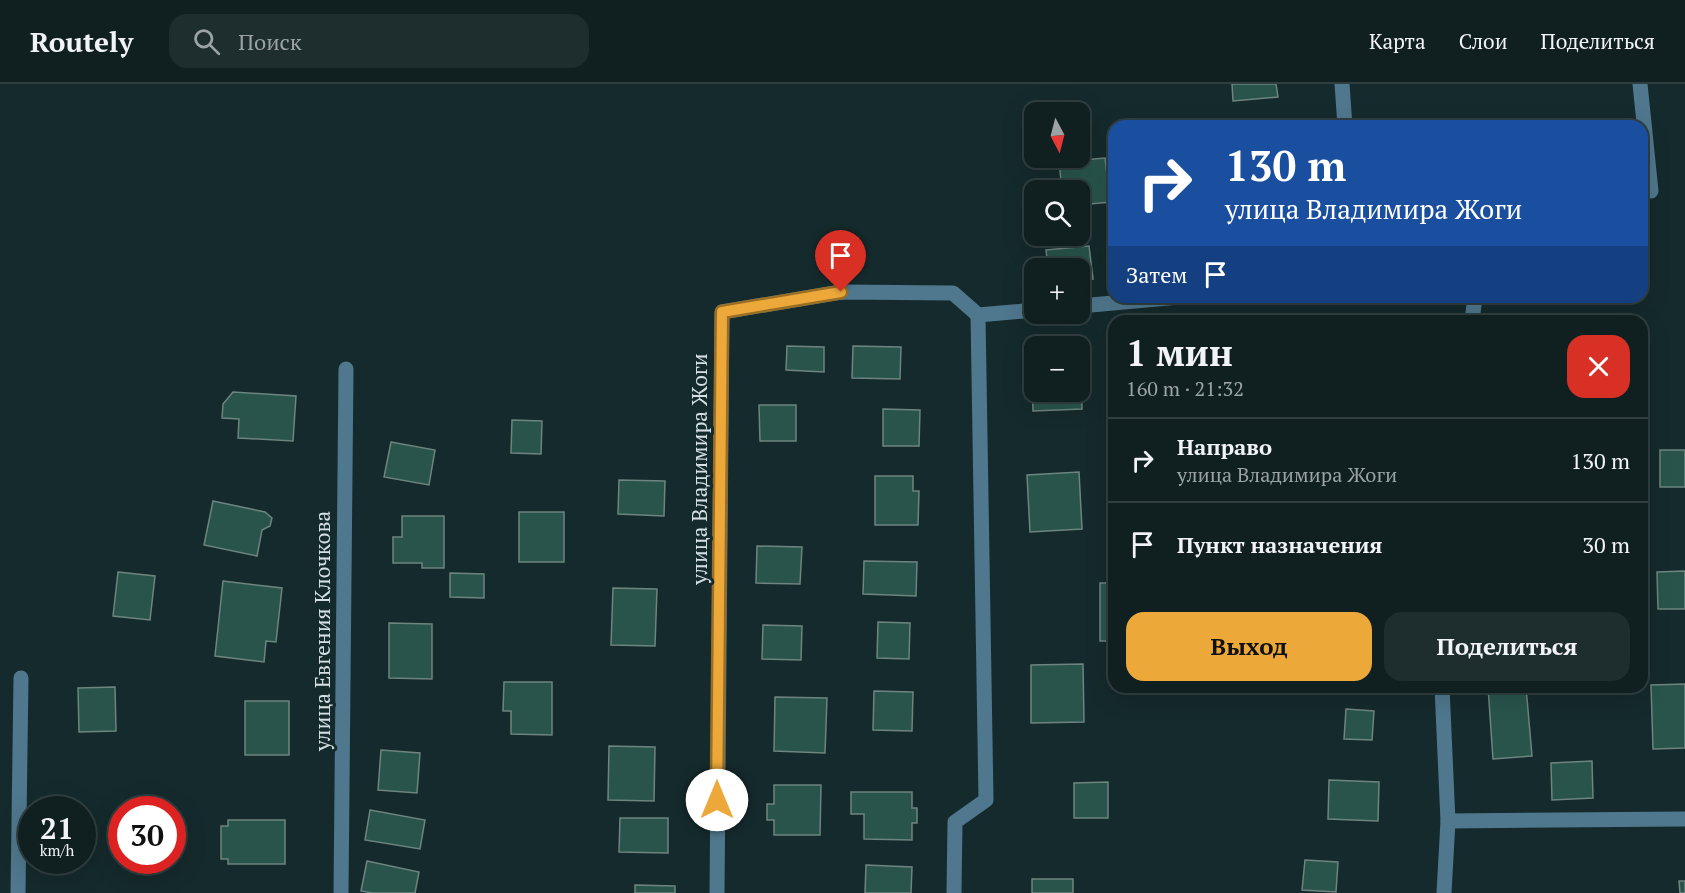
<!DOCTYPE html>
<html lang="ru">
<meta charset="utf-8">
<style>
body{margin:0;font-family:"PT Serif",serif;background:#1e2d2e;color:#f1f3f6;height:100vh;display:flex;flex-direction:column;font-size:22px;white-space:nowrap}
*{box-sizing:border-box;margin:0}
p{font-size:20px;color:#9ca3a5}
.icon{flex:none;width:33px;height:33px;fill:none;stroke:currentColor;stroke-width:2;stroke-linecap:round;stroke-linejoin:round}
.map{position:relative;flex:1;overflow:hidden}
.sheet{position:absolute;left:1108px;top:231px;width:540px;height:378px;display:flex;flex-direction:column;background:#102021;border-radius:18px;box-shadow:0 6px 24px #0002,0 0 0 2px #303e3f}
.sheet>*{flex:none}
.hud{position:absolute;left:1108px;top:36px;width:540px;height:183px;border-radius:18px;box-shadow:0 6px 24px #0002,0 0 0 2px #303e3f;background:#1a4fa0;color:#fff;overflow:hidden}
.needle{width:39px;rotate:173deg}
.fabs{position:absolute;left:1024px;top:18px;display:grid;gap:12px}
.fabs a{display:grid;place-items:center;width:66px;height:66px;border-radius:12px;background:#102021;box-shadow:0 6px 24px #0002,0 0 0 2px #303e3f;font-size:30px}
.speed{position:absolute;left:18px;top:712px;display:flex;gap:12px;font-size:30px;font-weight:700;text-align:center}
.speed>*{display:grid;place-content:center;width:78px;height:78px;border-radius:50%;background:#102021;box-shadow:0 6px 24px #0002,0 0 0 2px #303e3f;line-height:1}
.speed small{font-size:15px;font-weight:400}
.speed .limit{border:9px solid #d22;background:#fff;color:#111}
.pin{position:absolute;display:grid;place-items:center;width:51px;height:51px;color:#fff;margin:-62px -26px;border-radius:50% 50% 50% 0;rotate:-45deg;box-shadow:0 0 6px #0007}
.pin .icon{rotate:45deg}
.me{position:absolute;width:66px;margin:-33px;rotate:0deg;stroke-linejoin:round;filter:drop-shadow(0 0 4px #0008)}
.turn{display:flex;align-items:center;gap:21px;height:126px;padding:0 18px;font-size:27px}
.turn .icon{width:78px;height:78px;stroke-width:2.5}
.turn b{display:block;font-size:42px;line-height:51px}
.then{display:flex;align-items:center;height:57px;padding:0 18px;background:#0003;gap:12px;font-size:22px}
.round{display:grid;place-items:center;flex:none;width:63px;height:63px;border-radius:18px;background:#1e2d2e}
.headline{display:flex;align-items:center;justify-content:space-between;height:102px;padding:0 18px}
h1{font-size:36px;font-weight:700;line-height:45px}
.primary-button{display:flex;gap:12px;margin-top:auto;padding:12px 18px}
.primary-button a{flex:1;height:69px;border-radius:18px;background:#eca93a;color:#111;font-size:24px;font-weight:700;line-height:69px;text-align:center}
.primary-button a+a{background:#1e2d2e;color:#f1f3f6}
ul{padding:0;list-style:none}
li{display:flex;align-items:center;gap:18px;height:84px;padding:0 18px;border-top:2px solid #303e3f}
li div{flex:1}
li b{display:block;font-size:22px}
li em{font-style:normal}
header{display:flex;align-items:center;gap:36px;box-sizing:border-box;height:84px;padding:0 30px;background:#102021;border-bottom:2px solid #303e3f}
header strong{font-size:28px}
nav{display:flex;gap:33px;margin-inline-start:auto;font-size:21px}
.search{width:420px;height:54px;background:#1e2d2e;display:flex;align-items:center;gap:15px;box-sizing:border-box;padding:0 21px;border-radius:18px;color:#9ca3a5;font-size:22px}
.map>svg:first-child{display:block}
.building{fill:#28544c;stroke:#6e847f;stroke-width:1.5}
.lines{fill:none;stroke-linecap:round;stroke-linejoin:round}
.minor{stroke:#4f778d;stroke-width:15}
.route-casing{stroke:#996e26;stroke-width:15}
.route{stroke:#eca93a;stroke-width:10}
.labels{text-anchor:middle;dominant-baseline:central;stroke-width:6;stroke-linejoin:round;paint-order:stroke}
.street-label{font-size:21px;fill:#d4e0e2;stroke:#152a2c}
</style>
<header>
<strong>Routely</strong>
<div class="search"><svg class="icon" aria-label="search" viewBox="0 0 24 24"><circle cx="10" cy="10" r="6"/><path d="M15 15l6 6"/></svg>Поиск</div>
<nav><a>Карта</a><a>Слои</a><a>Поделиться</a></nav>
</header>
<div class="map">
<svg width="1685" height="809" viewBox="0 0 1685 809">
<rect width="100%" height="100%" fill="#152a2c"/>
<g class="building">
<polygon points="1232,0 1276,0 1278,13 1233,17"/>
<polygon points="1105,74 1110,118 1080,121 1080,106 1062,106 1059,78"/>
<polygon points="1089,162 1093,195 1080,196 1080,184 1048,184 1046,166"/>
<polygon points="1223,230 1223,237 1183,237 1183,232"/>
<polygon points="787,262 824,263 824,288 786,286"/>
<polygon points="853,262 901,263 900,295 852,294"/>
<polygon points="1081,288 1082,325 1033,327 1032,290 1035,290 1035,308 1080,308"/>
<polygon points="233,308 296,312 293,357 238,354 239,335 222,334 223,320"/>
<polygon points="759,321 796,321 796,357 760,357"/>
<polygon points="883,325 920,326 919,362 883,362"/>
<polygon points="512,336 542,337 541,370 511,369"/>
<polygon points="391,358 435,366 429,401 384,393"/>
<rect x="1660" y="366" width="25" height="37"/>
<polygon points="1079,388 1082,445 1030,448 1027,391"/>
<polygon points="875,392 913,392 913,407 919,407 918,441 875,441"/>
<polygon points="619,396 665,397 664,432 618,430"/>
<polygon points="213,417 265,428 272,434 270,442 262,446 257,472 204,461"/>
<rect x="519" y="428" width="45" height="50"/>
<polygon points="402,432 444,432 444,484 422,484 422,479 393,479 393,453 402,453"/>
<polygon points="757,462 802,463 800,500 756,499"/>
<polygon points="864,477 917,478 916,512 863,510"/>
<polygon points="1685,487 1685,525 1658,525 1657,488"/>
<polygon points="118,488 155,492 150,536 113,532"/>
<polygon points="450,489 484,490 484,514 450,513"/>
<polygon points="223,497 282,504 276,558 266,557 264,578 215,572"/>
<rect x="1100" y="499" width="14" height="58"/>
<polygon points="613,504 657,505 655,562 611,561"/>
<polygon points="878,538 910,539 909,575 877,574"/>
<polygon points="389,539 432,540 432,595 389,594"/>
<polygon points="763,541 802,542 801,576 762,575"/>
<polygon points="1083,580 1084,638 1031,639 1031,581"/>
<polygon points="504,598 552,598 552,651 511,650 511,627 503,627"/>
<polygon points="1685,600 1685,664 1653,665 1651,601"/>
<polygon points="115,603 116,647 79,648 78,604"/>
<polygon points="1488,603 1526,603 1532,672 1493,675"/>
<polygon points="1544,603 1590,603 1590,604 1544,606"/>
<polygon points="874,607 913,608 912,647 873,646"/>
<polygon points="775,613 827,614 825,669 774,667"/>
<rect x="245" y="617" width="44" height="54"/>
<polygon points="1346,625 1374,627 1372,656 1344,655"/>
<polygon points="609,662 655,663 654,717 608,716"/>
<polygon points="381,666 420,669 417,709 378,706"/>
<polygon points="1592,677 1593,714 1552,716 1551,679"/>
<polygon points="1329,696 1379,698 1378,737 1328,735"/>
<polygon points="1108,698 1108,734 1074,734 1074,699"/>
<polygon points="774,701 821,701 820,751 774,751 774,736 767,736 767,720 774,720"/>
<polygon points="851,708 912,708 912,724 917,724 917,739 912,739 912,756 864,755 864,730 851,730"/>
<polygon points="370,726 425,736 420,765 365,756"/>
<polygon points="620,734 668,734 668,769 619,768"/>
<polygon points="228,736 285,736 285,780 228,780 228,775 221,775 221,742 228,742"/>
<polygon points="1305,776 1338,778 1336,808 1302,806"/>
<polygon points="367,777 419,788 415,809 373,809 361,807"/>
<polygon points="866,781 912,783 911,809 865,809"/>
<rect x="1032" y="795" width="41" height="14"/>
<polygon points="1679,797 1685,797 1685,809 1680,809"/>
<polygon points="635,801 675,802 675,809 635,809"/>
</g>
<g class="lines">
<g class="minor">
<polyline points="1342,0 1345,42"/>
<polyline points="1640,0 1651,107"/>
<polyline points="1080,222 1179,213"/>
<polyline points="1472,237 1475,213"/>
<polyline points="1442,603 1448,737 1444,809"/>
<polyline points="1448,737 1685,735"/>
<polyline points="18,809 21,594"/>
<polyline points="341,809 346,285"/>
<polyline points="717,809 722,228 841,208 953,209 978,231"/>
<polyline points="954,809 955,738 986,716 978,231 1035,226"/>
</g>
</g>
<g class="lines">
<g class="route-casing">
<polyline id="route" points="717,716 722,228 841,208"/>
</g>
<use href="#route" class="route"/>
</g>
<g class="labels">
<g class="street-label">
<text transform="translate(699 385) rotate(-90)">улица Владимира Жоги</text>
<text transform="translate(322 547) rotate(-90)">улица Евгения Клочкова</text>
</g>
</g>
</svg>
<div class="fabs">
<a><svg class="needle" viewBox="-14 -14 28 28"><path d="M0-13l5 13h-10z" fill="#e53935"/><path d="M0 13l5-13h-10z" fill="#9ca3a5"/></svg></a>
<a><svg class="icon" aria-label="search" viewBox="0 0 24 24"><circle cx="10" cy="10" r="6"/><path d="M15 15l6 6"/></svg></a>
<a>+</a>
<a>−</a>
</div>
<div class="speed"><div>21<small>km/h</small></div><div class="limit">30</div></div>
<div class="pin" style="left:841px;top:208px;background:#d93025"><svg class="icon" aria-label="arrive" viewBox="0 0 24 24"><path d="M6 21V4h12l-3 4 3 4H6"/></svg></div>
<svg class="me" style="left:717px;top:716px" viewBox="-20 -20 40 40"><circle r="19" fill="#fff"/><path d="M0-13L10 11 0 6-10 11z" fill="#eca93a"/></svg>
<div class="hud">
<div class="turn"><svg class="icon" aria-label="right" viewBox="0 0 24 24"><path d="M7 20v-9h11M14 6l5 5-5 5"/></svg><div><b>130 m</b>улица Владимира Жоги</div></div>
<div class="then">Затем<svg class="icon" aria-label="arrive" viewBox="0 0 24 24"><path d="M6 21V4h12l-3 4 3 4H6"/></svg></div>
</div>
<section class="sheet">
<div class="headline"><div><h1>1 мин</h1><p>160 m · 21:32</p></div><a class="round" style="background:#d93025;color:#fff"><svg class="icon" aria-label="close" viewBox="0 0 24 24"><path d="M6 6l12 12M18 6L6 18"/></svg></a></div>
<ul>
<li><svg class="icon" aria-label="right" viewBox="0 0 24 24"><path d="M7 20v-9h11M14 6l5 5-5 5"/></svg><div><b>Направо</b><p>улица Владимира Жоги</p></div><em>130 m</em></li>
<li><svg class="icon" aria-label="arrive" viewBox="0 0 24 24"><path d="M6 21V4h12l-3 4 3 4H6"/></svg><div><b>Пункт назначения</b></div><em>30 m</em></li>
</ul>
<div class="primary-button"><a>Выход</a><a>Поделиться</a></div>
</section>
</div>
